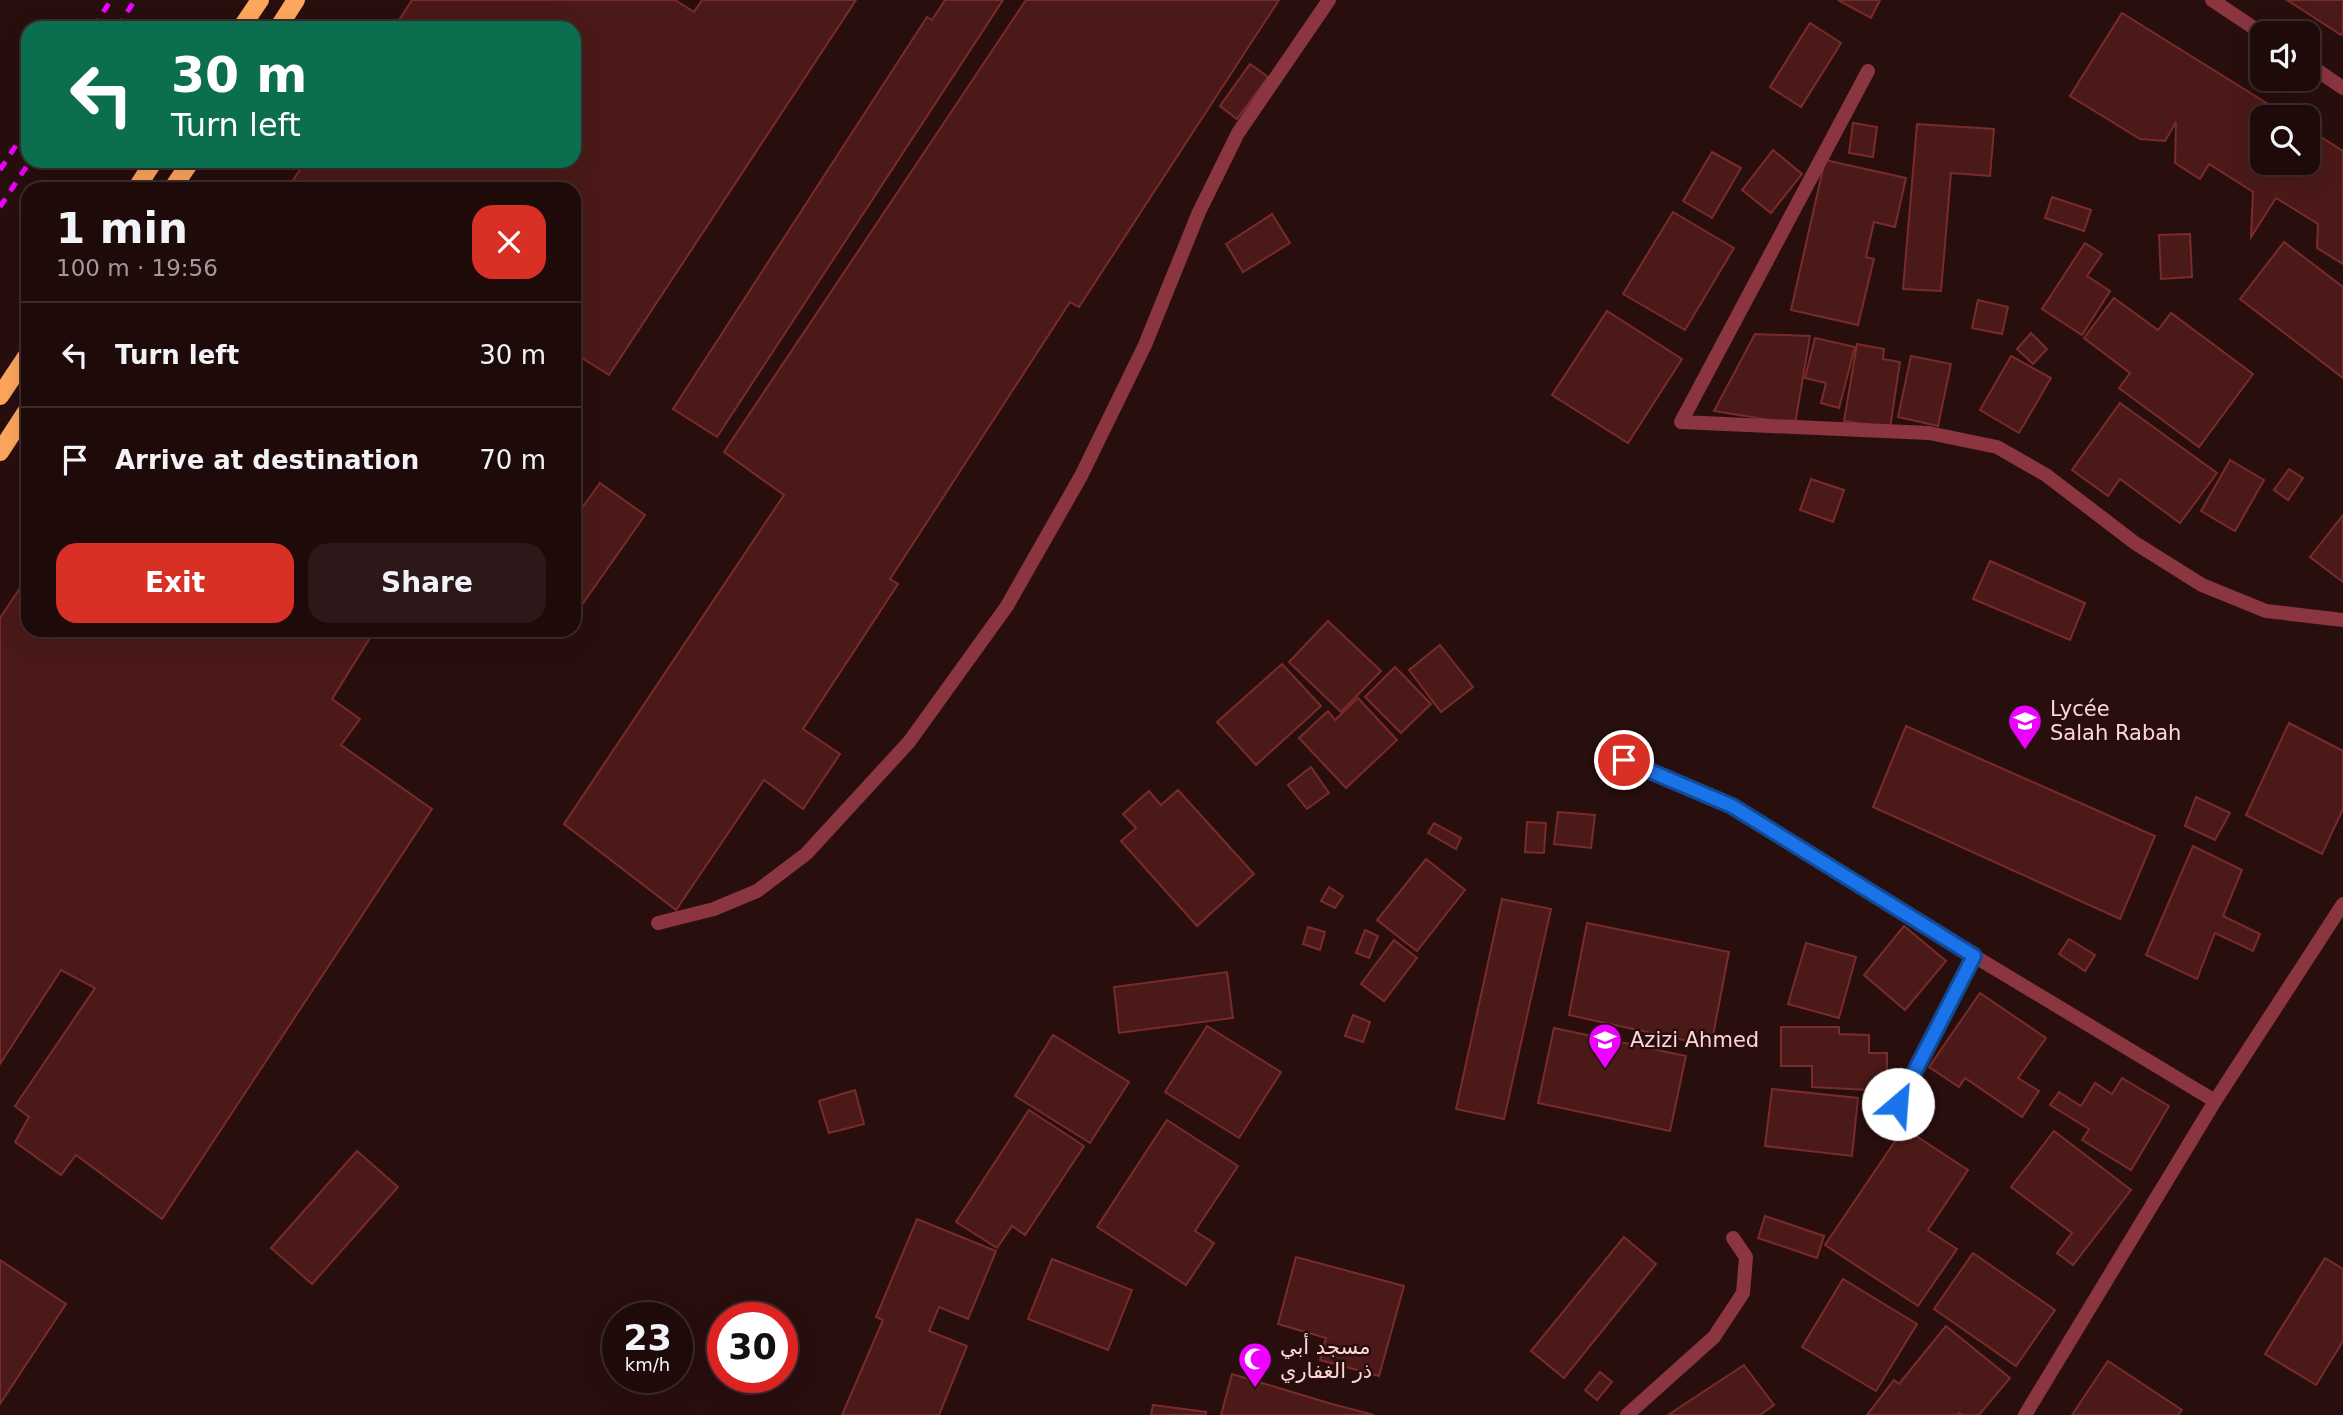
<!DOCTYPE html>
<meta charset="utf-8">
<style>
body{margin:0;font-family:"DejaVu Sans",Vazirmatn,sans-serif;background:#2c1818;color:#f1f3f6;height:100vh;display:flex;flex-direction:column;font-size:26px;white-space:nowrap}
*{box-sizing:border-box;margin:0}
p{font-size:23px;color:#a19a9c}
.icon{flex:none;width:38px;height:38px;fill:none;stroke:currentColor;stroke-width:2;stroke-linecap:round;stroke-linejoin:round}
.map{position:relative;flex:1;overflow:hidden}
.drawer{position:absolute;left:21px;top:182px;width:560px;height:455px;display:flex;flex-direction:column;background:#1f0a0a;border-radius:21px;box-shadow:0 7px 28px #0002,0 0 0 2px #3c2b2b}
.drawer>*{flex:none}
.guide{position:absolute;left:21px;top:21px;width:560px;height:147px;border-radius:21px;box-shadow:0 7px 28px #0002,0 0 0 2px #3c2b2b;background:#0b6e4f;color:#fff;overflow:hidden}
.fabs{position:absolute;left:2250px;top:21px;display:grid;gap:14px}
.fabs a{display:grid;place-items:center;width:70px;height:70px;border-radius:14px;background:#1f0a0a;box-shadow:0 7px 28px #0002,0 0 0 2px #3c2b2b;font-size:35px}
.speed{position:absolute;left:602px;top:1302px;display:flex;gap:14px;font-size:35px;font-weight:700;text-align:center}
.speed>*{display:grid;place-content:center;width:91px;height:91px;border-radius:50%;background:#1f0a0a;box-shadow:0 7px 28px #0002,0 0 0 2px #3c2b2b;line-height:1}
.speed small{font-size:18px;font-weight:400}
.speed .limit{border:10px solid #d22;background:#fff;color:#111}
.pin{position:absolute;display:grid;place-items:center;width:60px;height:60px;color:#fff;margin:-30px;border:4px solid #fff;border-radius:50%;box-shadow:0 2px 7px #0007}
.me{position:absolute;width:77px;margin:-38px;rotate:27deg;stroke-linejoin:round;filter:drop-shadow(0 0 5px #0008)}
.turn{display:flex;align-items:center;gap:24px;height:147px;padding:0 35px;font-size:32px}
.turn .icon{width:91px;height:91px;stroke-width:2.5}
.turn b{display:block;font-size:49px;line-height:60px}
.round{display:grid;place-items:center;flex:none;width:74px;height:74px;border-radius:21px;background:#2c1818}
.headline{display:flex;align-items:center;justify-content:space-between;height:119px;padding:0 35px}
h1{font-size:42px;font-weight:600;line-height:52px}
.primary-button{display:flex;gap:14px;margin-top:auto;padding:14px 35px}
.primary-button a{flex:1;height:80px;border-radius:21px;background:#d93025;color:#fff;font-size:28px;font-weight:600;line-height:80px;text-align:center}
.primary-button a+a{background:#2c1818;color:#f1f3f6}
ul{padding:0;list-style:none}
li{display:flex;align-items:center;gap:21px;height:105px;padding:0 35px;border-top:2px solid #3c2b2b}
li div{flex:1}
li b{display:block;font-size:26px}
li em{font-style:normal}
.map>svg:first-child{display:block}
.building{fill:#4b1a18;stroke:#792b29;stroke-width:2}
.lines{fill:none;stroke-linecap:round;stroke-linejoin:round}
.lane{stroke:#8b3541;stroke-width:14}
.street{stroke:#8b3541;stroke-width:14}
.primary{stroke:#ffa75d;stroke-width:18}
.rail{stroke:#ed02ff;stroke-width:5;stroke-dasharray:10 9;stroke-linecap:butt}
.route-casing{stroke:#114b97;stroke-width:18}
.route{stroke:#1a73e8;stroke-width:12}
.labels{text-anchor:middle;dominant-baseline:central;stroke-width:5;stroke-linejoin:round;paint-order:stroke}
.poi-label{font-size:21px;fill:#ffd6d8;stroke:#290e0e;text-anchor:start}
</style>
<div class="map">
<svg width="2343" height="1415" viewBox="0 0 2343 1415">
<rect width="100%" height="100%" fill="#290e0e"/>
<g class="building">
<polygon points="412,0 675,0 694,12 702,0 856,0 609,375 574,353 574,189 287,189 306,161 574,161 574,28 394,28"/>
<polygon points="945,0 1003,0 717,437 673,409 927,17 932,20"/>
<polygon points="1026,0 1279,0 1079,307 1070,302 890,579 898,584 803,729 840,754 803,809 764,780 676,910 564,824 784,495 724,452"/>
<polygon points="1838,0 1880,0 1871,18"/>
<polygon points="2287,0 2343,0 2343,33 2341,35"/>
<polygon points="2122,13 2289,117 2263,117 2263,163 2308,163 2308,129 2343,151 2343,264 2317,248 2318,224 2276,198 2251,237 2253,192 2209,164 2200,179 2175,163 2176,122 2165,141 2140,139 2070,96"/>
<polygon points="1810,23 1841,43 1801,107 1770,87"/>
<polygon points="1250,64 1268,77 1237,119 1220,106"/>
<polygon points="1853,123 1877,127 1873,157 1849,153"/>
<polygon points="1917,124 1994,129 1990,176 1951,173 1941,291 1903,289"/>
<polygon points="1773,150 1802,174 1771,213 1742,190"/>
<polygon points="1712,152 1741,168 1712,218 1683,201"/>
<polygon points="1825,160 1906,178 1895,227 1874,222 1866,257 1874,259 1858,325 1791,310"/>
<polygon points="2052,197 2091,210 2084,231 2045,218"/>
<polygon points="1673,212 1734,248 1685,330 1623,294"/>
<polygon points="1272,214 1290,243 1243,272 1226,244"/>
<polygon points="2190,234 2192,277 2161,279 2159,235"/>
<polygon points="2284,242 2343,287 2343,378 2240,299"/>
<polygon points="2085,243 2102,254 2087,276 2110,291 2082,335 2042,309"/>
<polygon points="2114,298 2158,330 2171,313 2253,374 2199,447 2119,388 2130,373 2084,338"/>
<polygon points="1978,300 2008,307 2002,334 1972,328"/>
<polygon points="1607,311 1682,359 1628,443 1552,395"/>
<polygon points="2031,333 2047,349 2033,364 2017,349"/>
<polygon points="1755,334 1810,336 1795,424 1714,411"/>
<polygon points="1815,338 1855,347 1839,408 1821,403 1826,383 1805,378"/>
<polygon points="1857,344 1884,349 1883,359 1900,362 1890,428 1844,421"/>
<polygon points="1911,356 1951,364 1938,426 1898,417"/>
<polygon points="2011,356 2051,378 2019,433 1980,410"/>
<polygon points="2120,403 2217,473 2180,523 2120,479 2108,496 2072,470"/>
<polygon points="2230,460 2264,480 2235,531 2201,511"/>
<polygon points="2289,469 2303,478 2288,500 2274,490"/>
<polygon points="1811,479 1844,490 1833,522 1800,510"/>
<polygon points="600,483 645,515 574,616 574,519"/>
<polygon points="2343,515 2343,582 2310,557"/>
<polygon points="1990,561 2085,603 2070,640 1973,599"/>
<polygon points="28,576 28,630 375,630 332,699 360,719 341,745 432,809 162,1219 76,1155 61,1175 15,1142 29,1117 15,1106 95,988 61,970 0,1064 0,618"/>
<polygon points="1328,621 1381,671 1341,712 1289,662"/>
<polygon points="1440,645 1473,687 1441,712 1409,670"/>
<polygon points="1282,664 1321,706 1256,765 1217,722"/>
<polygon points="1395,667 1431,704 1401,733 1365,697"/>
<polygon points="1358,698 1397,740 1346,788 1299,738 1328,711 1335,720"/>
<polygon points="2289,723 2343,751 2343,809 2322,854 2246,815"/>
<polygon points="1906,726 2155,836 2120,919 1873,807"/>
<polygon points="1311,767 1329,793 1307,809 1288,785"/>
<polygon points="1178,790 1254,874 1197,926 1121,841 1136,828 1123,814 1149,791 1161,805"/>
<polygon points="2196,797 2230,813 2215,840 2185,826"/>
<polygon points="1558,812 1595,815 1591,848 1554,844"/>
<polygon points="1527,822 1546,823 1544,853 1525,852"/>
<polygon points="1434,823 1461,838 1456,849 1428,833"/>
<polygon points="2193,846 2242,870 2223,916 2260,934 2253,951 2215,933 2197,979 2146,955"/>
<polygon points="1426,859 1465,890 1417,951 1377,920"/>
<polygon points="1329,887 1343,896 1335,908 1321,901"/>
<polygon points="1502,899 1551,909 1504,1119 1456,1109"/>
<polygon points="1587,923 1729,952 1711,1046 1569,1015"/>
<polygon points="1904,926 1946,961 1905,1010 1864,975"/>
<polygon points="1308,927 1325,932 1320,950 1303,944"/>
<polygon points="1365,930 1378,936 1369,958 1356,953"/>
<polygon points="2069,939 2095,955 2085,971 2059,954"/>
<polygon points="1394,940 1417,958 1384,1001 1361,984"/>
<polygon points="1806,943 1856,957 1839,1018 1788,1004"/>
<polygon points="1227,972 1233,1018 1119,1033 1114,987"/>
<polygon points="1980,993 2046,1038 2018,1078 2039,1091 2022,1117 1965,1078 1959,1087 1929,1067"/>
<polygon points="1353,1015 1370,1022 1363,1042 1345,1036"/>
<polygon points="1207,1026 1281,1072 1239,1138 1165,1092"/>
<polygon points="1781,1027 1839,1027 1839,1034 1869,1035 1869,1053 1887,1053 1887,1091 1812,1087 1812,1066 1781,1066"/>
<polygon points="1554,1028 1686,1056 1670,1131 1538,1103"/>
<polygon points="1053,1035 1129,1082 1090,1143 1015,1096"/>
<polygon points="2122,1078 2169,1106 2131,1170 2082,1140 2089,1129 2050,1105 2059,1092 2081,1106 2095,1083 2112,1094"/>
<polygon points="1772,1089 1858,1098 1852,1156 1765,1146"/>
<polygon points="855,1090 864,1124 829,1133 819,1101"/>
<polygon points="1029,1110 1084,1146 1025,1235 1012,1226 997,1248 956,1222"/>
<polygon points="1167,1120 1238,1166 1195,1231 1214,1243 1186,1285 1097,1227"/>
<polygon points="1904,1128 1968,1170 1928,1230 1957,1249 1918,1306 1825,1245"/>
<polygon points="2054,1131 2131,1190 2073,1265 2057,1253 2072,1233 2011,1187"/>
<polygon points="357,1151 398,1187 312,1284 271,1248"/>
<polygon points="1765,1216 1824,1236 1817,1258 1758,1238"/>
<polygon points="917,1219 996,1251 968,1319 939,1307 929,1331 967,1346 939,1415 842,1415 883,1320 876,1317"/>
<polygon points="1624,1237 1656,1264 1564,1378 1531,1351"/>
<polygon points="1973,1253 2055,1310 2016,1366 1934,1309"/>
<polygon points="1296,1257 1404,1286 1379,1376 1320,1360 1326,1338 1278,1324"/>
<polygon points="2325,1258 2343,1269 2343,1341 2316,1385 2265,1354"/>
<polygon points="1052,1259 1132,1290 1108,1350 1028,1319"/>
<polygon points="0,1260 66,1304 0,1404"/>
<polygon points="1843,1279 1917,1324 1876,1391 1802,1347"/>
<polygon points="1946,1326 2010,1378 1979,1415 1962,1415 1959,1413 1957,1415 1867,1415 1894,1380 1899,1384"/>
<polygon points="2108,1361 2182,1410 2178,1415 2072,1415"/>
<polygon points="1744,1365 1774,1405 1760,1415 1668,1415"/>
<polygon points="1600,1372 1612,1382 1597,1400 1585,1390"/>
<polygon points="1232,1374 1332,1404 1374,1415 1221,1415"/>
<polygon points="1153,1405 1206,1412 1206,1415 1151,1415"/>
</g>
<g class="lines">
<polyline class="lane" points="658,923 714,909 757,891 806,854 909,742 1007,606 1081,476 1145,345 1199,212 1238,133 1329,0"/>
<g class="street">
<polyline points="2212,0 2263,34"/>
<polyline points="2308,64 2343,88"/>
<polyline points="1868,71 1681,422 1929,433 1997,447 2046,475 2135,543 2202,585 2266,611 2343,620"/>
<polyline points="1624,760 1732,806 1974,956 2215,1101"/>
<polyline points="1898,1104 1974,956"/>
<polyline points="1627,1415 1714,1337 1743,1293 1746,1257 1733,1238"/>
<polyline points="2025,1415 2215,1101 2343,904"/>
</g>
<g class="primary">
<polyline points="241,28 260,0"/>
<polyline points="278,28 296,0"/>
<polyline points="136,189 154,161"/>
<polyline points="172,189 191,161"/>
<polyline points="0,396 28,354"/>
<polyline points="0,452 28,409"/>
</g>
<g class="rail">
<polyline points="93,28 111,0"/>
<polyline points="117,28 135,0"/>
<polyline points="0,170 28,127"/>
<polyline points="0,207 30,161"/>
</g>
</g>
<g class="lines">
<g class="route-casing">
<polyline id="route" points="1624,760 1732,806 1974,956 1898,1104"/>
</g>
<use href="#route" class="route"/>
</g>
<defs>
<g id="school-pin" transform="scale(1.75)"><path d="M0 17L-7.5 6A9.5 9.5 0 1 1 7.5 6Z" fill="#ed02ff" stroke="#290e0e"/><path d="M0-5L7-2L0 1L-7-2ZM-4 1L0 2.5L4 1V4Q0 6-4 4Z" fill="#fff"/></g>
<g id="mosque-pin" transform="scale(1.75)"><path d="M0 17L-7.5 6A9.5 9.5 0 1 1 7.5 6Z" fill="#ed02ff" stroke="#290e0e"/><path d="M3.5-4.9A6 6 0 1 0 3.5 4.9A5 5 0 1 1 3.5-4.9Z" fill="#fff"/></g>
</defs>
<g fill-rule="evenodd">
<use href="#school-pin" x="2025" y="721"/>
<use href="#school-pin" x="1605" y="1040"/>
<use href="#mosque-pin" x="1255" y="1359"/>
</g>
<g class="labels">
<g class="poi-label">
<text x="2050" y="709">Lycée<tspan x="2050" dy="24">Salah Rabah</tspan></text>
<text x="1630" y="1040">Azizi Ahmed</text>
<text x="1280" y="1347">مسجد أبي<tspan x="1280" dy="24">ذر الغفاري</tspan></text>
</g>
</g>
</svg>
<div class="fabs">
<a><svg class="icon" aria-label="sound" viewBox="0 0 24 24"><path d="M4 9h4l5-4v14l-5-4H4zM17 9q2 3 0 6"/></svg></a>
<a><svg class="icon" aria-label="search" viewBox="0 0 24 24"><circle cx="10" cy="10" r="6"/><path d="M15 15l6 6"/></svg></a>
</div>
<div class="speed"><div>23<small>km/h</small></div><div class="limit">30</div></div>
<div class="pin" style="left:1624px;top:760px;background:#d93025"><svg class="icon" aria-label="arrive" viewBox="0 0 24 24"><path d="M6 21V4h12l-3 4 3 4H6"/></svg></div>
<svg class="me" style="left:1898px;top:1104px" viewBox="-20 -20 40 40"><circle r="19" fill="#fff"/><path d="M0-13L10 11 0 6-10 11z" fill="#1a73e8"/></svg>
<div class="guide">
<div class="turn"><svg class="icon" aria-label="left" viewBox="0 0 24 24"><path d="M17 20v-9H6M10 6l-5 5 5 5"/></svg><div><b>30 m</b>Turn left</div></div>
</div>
<section class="drawer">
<div class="headline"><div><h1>1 min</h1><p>100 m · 19:56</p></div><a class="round" style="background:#d93025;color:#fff"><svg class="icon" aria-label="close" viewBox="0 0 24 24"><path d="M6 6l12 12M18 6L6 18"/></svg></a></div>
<ul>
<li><svg class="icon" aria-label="left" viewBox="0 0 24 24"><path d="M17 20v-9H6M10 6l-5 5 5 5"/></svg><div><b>Turn left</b></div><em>30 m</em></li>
<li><svg class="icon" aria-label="arrive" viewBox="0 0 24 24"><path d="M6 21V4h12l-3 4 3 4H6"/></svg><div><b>Arrive at destination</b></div><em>70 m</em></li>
</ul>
<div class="primary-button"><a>Exit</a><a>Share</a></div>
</section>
</div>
